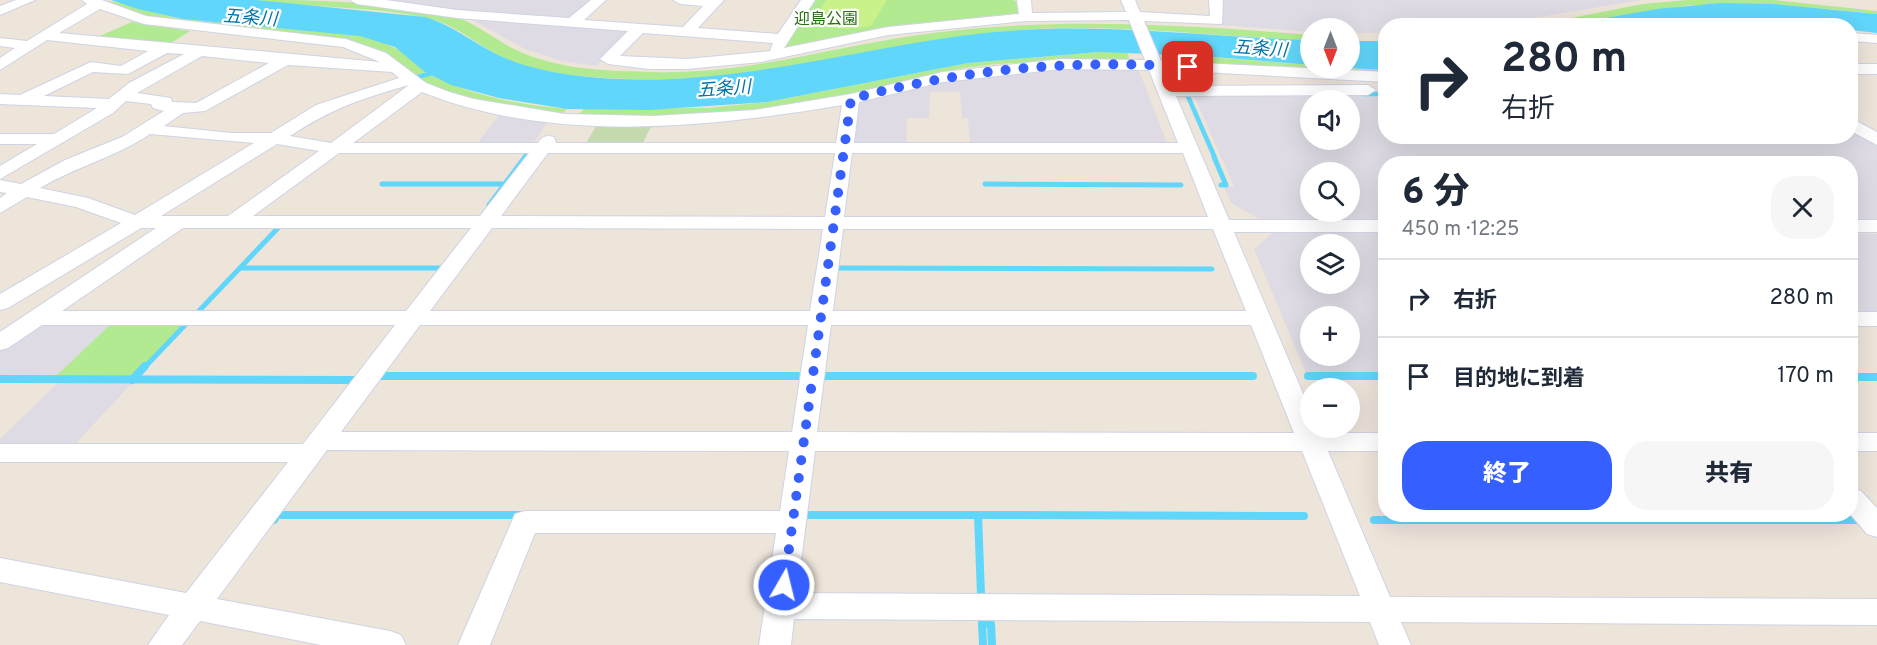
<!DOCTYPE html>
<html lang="ja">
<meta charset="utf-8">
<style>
body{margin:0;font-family:Overpass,"Noto Sans JP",sans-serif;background:#f6f6f7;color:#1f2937;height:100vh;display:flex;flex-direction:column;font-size:22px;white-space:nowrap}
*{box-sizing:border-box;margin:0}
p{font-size:20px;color:#747a83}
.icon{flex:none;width:33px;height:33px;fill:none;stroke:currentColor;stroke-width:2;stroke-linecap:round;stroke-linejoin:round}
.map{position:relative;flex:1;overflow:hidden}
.sheet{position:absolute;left:1378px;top:156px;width:480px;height:366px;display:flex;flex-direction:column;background:#fff;border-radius:24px;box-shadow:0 6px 24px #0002}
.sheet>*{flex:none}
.top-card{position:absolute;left:1378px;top:18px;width:480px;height:126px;border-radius:24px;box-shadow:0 6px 24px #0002;background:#fff;color:#1f2937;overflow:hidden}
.needle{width:39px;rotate:180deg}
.controls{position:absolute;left:1300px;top:18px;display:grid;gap:12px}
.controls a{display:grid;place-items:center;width:60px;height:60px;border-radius:50%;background:#fff;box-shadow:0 6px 24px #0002;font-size:30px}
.pin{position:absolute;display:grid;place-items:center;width:51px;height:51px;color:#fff;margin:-26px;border-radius:12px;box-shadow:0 3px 9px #0006}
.me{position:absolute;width:66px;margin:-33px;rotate:8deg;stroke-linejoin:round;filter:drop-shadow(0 0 4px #0008)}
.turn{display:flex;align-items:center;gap:21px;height:126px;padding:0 24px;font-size:27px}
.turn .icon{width:78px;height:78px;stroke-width:2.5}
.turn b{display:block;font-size:42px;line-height:51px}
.round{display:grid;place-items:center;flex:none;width:63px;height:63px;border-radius:24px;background:#f6f6f7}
.overview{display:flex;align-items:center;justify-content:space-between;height:102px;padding:0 24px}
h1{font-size:36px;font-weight:800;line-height:45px}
.primary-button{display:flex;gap:12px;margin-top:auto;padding:12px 24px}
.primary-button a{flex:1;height:69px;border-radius:24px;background:#3560ff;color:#fff;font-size:24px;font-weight:800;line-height:69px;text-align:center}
.primary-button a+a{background:#f6f6f7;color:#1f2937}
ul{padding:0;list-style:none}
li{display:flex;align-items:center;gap:18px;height:78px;padding:0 24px;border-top:2px solid #e0e1e3}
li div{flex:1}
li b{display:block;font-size:22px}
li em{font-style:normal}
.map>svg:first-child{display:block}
.industrial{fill:#dedbe5;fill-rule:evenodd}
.green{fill:#b1ea90}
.cemetery{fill:#c5d9af}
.pitch{fill:#c9f28a}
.water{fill:#61d6fb}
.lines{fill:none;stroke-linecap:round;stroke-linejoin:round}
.stream-far2{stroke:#61d6fb;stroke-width:4.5}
.stream-far1{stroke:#61d6fb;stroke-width:5}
.stream{stroke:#61d6fb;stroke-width:8}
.minor-casing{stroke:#cfd3e4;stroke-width:2}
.minor{fill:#fff;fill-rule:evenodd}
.route{stroke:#3560ff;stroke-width:10;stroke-dasharray:0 18}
.labels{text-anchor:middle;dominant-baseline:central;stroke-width:4.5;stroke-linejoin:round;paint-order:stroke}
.far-park-label{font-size:16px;fill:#286e12;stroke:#fff}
.far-water-label{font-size:18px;font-style:italic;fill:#0072a7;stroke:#fff}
</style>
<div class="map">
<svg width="1877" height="645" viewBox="0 0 1877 645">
<rect width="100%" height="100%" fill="#ede4da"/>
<g class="industrial">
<polygon points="383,0 594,0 569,20 446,11"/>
<polygon points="1220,0 1642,0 1491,25 1386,26 1386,33 1350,33 1350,28 1311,28 1311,32 1222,25"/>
<polygon points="465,16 637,29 596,66 562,61 525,49"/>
<polygon points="1021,68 1138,68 1167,143 970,145 968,118 962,118 960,92 930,92 929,118 907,118 906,146 852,143 857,102 921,84"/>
<path d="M1194 96H1386V136H1851V126L1877 144V221H1851V164H1386V221H1263L1231 203 1224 187 1234 186ZM1311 100H1350V140H1311ZM1311 172H1350V212H1311Z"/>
<polygon points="500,114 549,120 532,145 476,145"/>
<path d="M1272 233H1386V373H1306L1254 249ZM1311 244H1350V284H1311ZM1311 316H1350V356H1311Z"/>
<rect x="1851" y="234" width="26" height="77"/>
<polygon points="112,323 54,378 0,378 0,351 38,325"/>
<polygon points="60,381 134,381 73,446 0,446 0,439"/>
</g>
<g class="green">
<path d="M95 0C125 0 154 15 185 19 247 27 336 21 393 47 405 52 416 63 425 72L413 76 349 41 147 18Z"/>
<path d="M257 0C311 0 364 1 418 10 430 12 443 13 455 16 476 24 496 40 516 50 559 70 607 71 653 72 751 75 844 43 941 32 1065 17 1187 25 1311 35V40C1202 37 1092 19 983 34 864 49 747 84 626 79 586 77 541 75 504 58 477 45 453 22 423 17 368 6 312 8 257 0Z"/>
<polygon points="814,0 1013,0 1016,1 1018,15 790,49 783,47"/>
<polygon points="1687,0 1774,0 1877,11 1877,14 1829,9 1690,5 1566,25 1530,26 1643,4"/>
<polygon points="132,22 190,31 168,45 95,38"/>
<path d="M1099 52H1128L1129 61C1067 62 1000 59 938 73 877 86 818 105 755 112 696 119 637 117 577 116L584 109 708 108 767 102 968 63Z"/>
<polygon points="1172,54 1311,65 1311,68 1386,70 1386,75 1172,63"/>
<path d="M431 75C472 96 521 105 567 109L561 115 446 94 417 79Z"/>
<polygon points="112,323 184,323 132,378 54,378"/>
</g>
<polygon class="cemetery" points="598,123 652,124 642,145 585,145"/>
<path class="pitch" d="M826 0H887L871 26C854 29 827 31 812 21Z"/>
<g class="water">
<path d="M111 0H257L425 17C455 26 477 46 505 58 525 67 550 72 571 75 715 94 844 49 985 33 1094 21 1202 37 1311 40V65L1202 56 1099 52 968 63 767 102 649 110 567 109 499 98 451 85 425 72 395 47 360 36 183 19 138 9Z"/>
<polygon points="1720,3 1773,4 1877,14 1877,33 1851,30 1851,26 1566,25 1657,9"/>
<polygon points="1350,41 1386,41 1386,70 1346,68 1350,68"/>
</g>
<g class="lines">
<g class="stream-far2">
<polyline points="418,77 435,72"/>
<polyline points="1190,94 1187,94 1215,158"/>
<polyline points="1363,94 1386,94"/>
<polyline points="524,158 528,153"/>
</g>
<g class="stream-far1">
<polyline points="1214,157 1226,185 1221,185"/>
<polyline points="382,184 504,184"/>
<polyline points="985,184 1181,185"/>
<polyline points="489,205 525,157"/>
<polyline points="240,268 440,268"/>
<polyline points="839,268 1212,269"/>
<polyline points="197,313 278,228"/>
<polyline points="144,368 187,323"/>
</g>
<g class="stream">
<polyline points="377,376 801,376"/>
<polyline points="826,376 1253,376"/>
<polyline points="1308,376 1386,376"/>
<polyline points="1851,377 1877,377"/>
<polyline points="0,379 354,380"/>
<polyline points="132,380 145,366"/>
<polyline points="806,515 978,515"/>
<polyline points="274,520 277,515 522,515"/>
<polyline points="1374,520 1858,520"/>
<polyline points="981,595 978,515 1304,516"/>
<polyline points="983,645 982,623 991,624 992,645"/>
</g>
<g class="minor-casing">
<g id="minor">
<polygon points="16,0 35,0 0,15 0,6"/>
<path d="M82 0H102L146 16 346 39 386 53 426 83 449 92 474 99 565 114 653 116 755 110 851 94 943 72 1061 59 1145 60 1129 20 1026 21 888 35 761 62 687 69H649L608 64 600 59 628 31 457 18 357 4 350 0H386L457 10 569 18 591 0H606L584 20 683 27 703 6 680 4 673 0H724L698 28 778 34 801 0H815L784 48 888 27 1019 14 1017 0H1031L1032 13 1126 12 1121 0H1135L1140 12 1210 16 1209 0H1223L1222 24 1144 21 1161 61 1386 72V82L1165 70 1172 86 1368 85 1376 90 1368 95 1176 96 1229 220H1386V232H1234L1311 412V428H1318L1320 433H1386V451H1328L1390 597 1877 599V625L1401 622 1411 645H1379L1370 622 794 619 791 645H759L776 533H535L490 645H458L515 514 525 511H780L789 451 327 450 217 599 390 631 401 635 406 645H321L200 621 182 645H148L169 615 0 582V558L186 593 288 462H0V444H303L395 325H42L8 348 0 350V332L156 228H141L8 308 0 310V294L121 223 76 207 27 197 0 213V198L7 193 0 192V180L21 184 65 160 122 137 164 111 153 108 151 104 126 101 113 113 0 179V166L37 144H0V134H54L97 108 0 104V94L20 95 91 62 121 66 148 51 47 40 0 70V58L15 48 0 46V38L27 41 87 4ZM100 9 144 24 343 47 380 62 59 33ZM643 33 773 43 770 51 761 52 687 59 620 56ZM167 53 184 54 129 83 109 99 44 96 93 72 128 74ZM202 56 269 63 196 103 172 102 171 98 137 93ZM288 65 392 72 399 78 316 105 271 133H231L164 126 183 113 205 111ZM1061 69 1149 70 1178 143H854L859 102 943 82ZM409 85 331 143 290 136C333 108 360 99 409 85ZM422 92C552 144 707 128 842 105L836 143H556L554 137C546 135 543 136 538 143H353ZM150 134 254 143 135 215 88 198 40 188C75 167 116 157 150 134ZM277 144 319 151 228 216H161ZM339 153H529L480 216H253ZM548 153H835L825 217 501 216ZM852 153H1183L1208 217H844ZM183 228H471L406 311H62ZM492 228 823 229 810 311H430ZM843 229H1213L1246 311H833ZM420 325H808L792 432H341ZM831 325H1251L1294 433 817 432ZM815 451H1302L1360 596 797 593Z"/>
<polygon points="1851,33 1877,35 1877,43 1851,41"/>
<rect x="1851" y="64" width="26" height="10"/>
<polygon points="1851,118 1877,132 1877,145 1851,131"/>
<rect x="1851" y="220" width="26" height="12"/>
<rect x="1851" y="312" width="26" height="14"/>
<rect x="1851" y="433" width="26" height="18"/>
<polygon points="1851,488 1861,491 1877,508 1877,537 1867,534 1850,514"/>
</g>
</g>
<use href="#minor" class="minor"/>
</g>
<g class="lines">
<path class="route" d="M784 585 851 99C963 69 1073 59 1188 67"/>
</g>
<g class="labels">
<g class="far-park-label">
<text x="826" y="20">迎島公園</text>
</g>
<g class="far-water-label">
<text transform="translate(250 19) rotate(4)">五条川</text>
<text transform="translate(1260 50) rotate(4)">五条川</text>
<text transform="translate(724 90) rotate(-4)">五条川</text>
</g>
</g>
</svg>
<div class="controls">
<a><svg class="needle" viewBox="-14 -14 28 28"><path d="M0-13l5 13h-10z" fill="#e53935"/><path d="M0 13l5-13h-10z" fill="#747a83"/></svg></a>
<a><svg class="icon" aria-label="sound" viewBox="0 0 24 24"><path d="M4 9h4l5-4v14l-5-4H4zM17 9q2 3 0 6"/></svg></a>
<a><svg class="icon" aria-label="search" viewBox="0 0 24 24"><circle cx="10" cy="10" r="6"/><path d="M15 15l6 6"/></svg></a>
<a><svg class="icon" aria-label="layers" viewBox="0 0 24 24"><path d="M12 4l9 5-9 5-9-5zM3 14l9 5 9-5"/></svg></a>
<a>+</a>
<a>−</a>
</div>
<div class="pin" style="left:1188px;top:67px;background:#d93025"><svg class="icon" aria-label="arrive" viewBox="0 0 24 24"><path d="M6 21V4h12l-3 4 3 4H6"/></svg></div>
<svg class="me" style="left:784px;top:585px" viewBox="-20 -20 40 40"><circle r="17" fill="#3560ff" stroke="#fff" stroke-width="3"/><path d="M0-11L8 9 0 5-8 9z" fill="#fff"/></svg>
<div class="top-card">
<div class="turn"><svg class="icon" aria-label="right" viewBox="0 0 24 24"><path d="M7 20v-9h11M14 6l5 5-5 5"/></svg><div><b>280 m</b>右折</div></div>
</div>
<section class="sheet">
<div class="overview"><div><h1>6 分</h1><p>450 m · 12:25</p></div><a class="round"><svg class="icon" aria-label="close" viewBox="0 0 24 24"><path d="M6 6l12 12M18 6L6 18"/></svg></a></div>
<ul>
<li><svg class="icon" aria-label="right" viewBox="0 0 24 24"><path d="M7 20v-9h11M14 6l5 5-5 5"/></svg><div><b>右折</b></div><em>280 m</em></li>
<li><svg class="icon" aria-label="arrive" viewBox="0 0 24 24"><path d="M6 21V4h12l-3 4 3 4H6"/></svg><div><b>目的地に到着</b></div><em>170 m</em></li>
</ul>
<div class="primary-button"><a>終了</a><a>共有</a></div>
</section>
</div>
